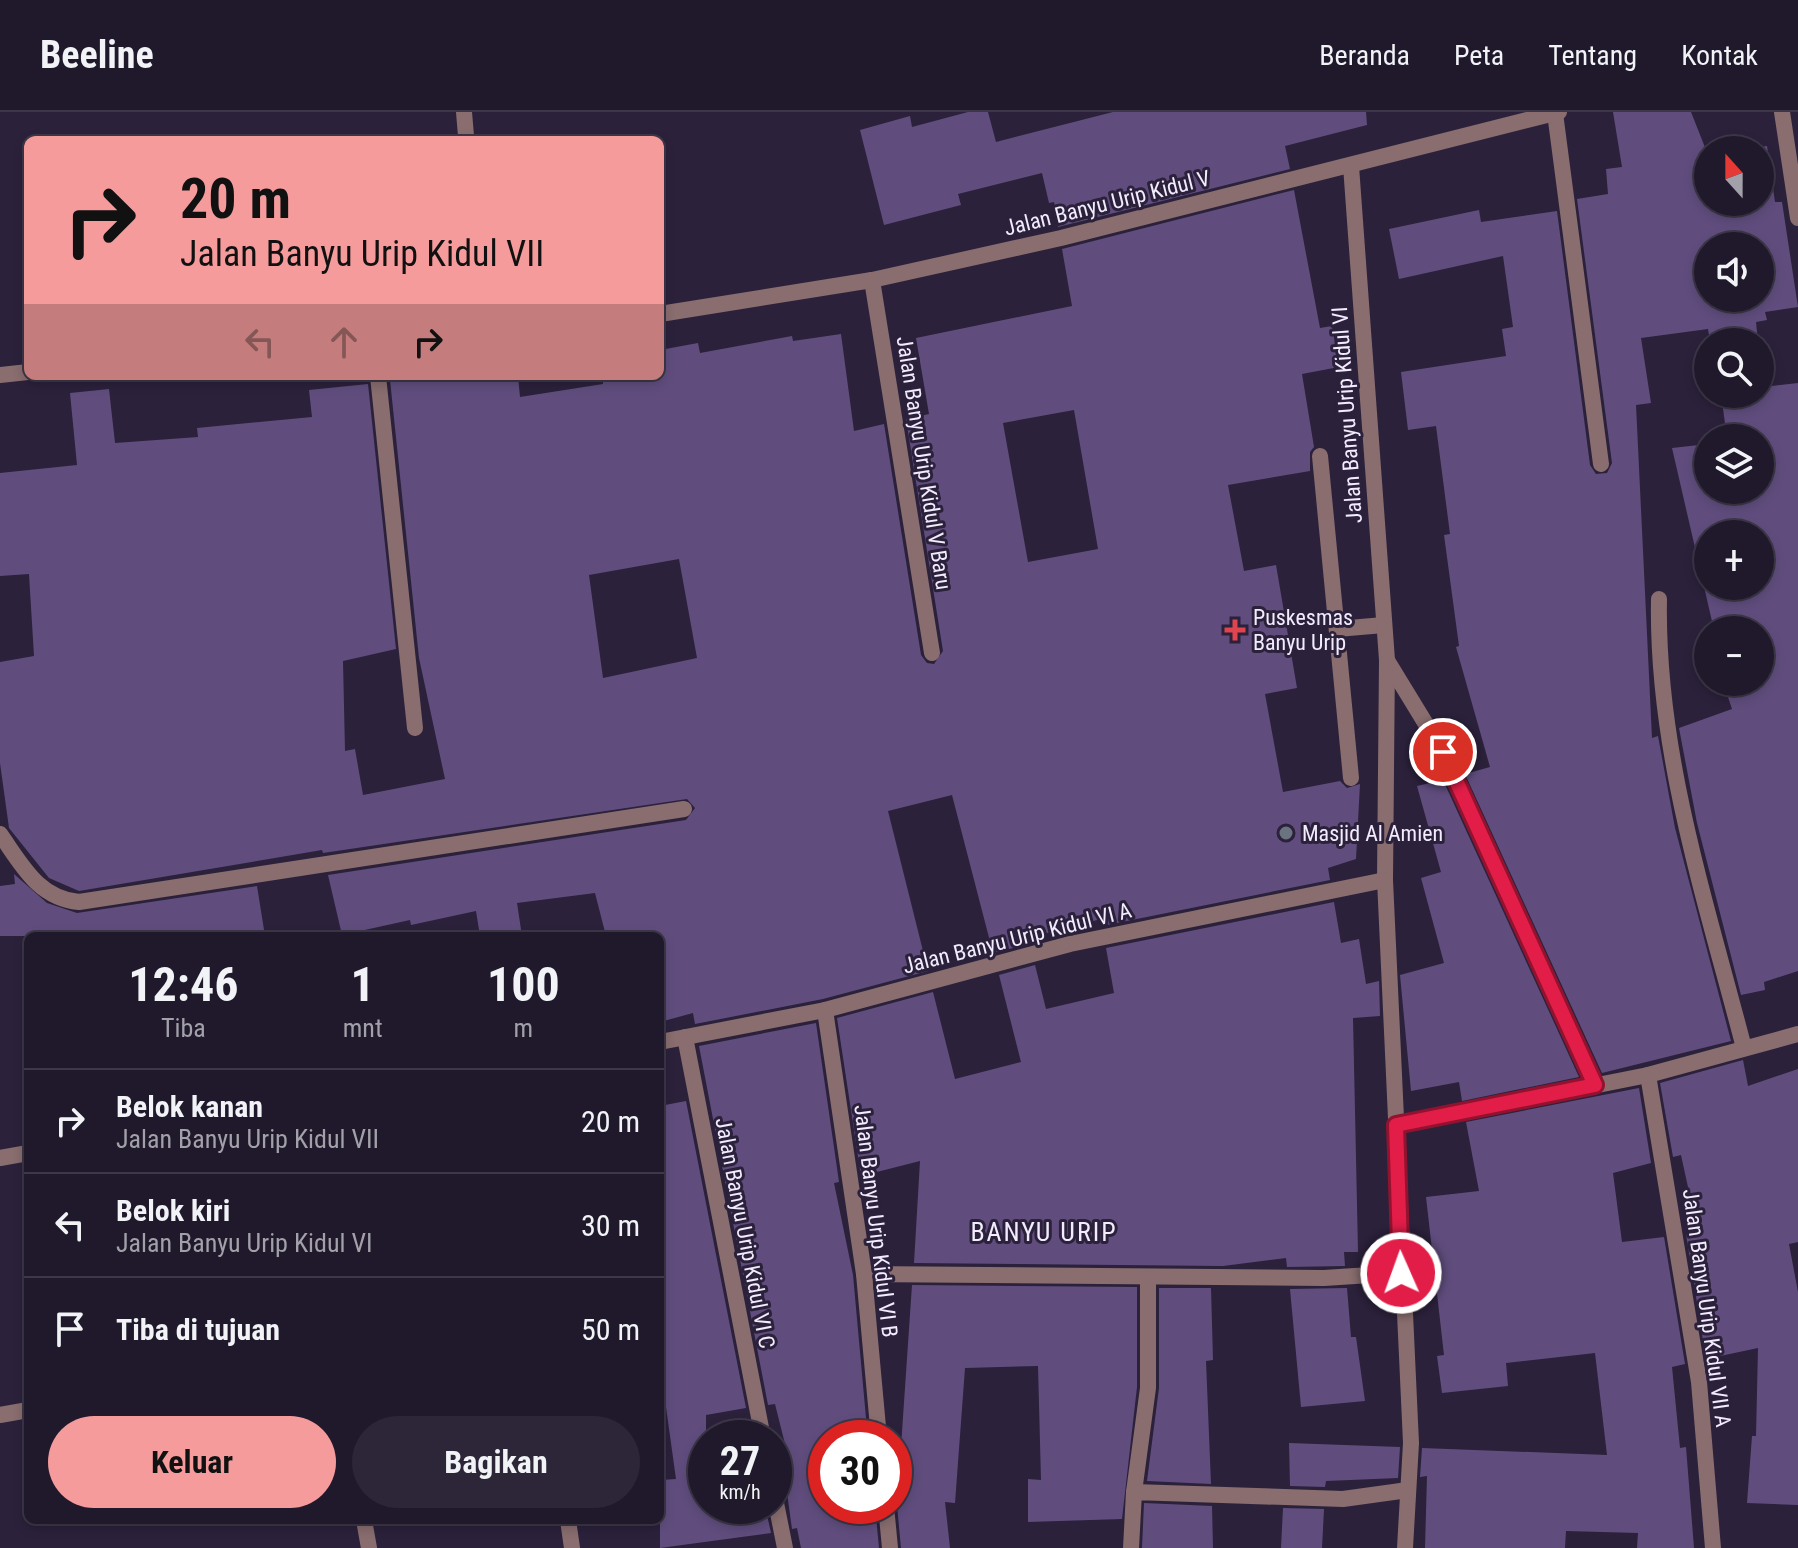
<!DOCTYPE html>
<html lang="id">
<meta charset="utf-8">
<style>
body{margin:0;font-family:"Roboto Condensed",sans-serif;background:#2d2638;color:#f1f3f6;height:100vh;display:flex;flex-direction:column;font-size:30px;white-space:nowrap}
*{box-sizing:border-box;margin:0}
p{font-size:26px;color:#a2a0a9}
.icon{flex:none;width:44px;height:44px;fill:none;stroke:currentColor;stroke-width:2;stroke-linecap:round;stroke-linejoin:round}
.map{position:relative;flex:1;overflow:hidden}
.sheet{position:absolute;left:24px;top:820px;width:640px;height:592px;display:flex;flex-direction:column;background:#20192c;border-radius:12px;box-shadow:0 4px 12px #0003,0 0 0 2px #3d3848}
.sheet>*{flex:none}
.top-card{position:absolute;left:24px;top:24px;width:640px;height:244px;border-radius:12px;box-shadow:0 4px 12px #0003,0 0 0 2px #3d3848;background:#f59b9c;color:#111;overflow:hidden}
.needle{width:52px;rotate:339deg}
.controls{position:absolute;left:1694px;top:24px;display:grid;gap:16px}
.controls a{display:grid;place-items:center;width:80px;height:80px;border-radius:50%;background:#20192c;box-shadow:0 4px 12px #0003,0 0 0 2px #3d3848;font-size:40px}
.speed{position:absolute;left:688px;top:1308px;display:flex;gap:16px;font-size:40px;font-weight:700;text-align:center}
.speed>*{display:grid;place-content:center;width:104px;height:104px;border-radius:50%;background:#20192c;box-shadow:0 4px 12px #0003,0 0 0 2px #3d3848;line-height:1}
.speed small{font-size:20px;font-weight:400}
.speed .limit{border:12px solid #d22;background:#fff;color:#111}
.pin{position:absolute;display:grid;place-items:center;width:68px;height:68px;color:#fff;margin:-34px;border:4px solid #fff;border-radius:50%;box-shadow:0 2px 8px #0007}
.me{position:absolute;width:88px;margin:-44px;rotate:358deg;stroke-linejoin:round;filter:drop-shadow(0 0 6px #0008)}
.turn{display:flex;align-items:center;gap:28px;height:168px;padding:0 24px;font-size:36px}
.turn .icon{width:104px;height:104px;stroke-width:2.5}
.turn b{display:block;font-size:56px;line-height:68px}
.lanes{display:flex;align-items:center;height:76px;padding:0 24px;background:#0003;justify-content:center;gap:40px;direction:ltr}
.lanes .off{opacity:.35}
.eta{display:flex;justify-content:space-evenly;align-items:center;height:136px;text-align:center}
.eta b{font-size:48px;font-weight:700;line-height:56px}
.button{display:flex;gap:16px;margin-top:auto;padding:16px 24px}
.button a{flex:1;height:92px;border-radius:48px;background:#f59b9c;color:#111;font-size:32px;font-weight:700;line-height:92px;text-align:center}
.button a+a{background:#2d2638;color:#f1f3f6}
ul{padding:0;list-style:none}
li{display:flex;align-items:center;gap:24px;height:104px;padding:0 24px;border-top:2px solid #3d3848}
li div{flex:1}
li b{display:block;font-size:30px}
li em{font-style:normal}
header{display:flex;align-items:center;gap:48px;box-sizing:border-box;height:112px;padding:0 40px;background:#20192c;border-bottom:2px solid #3d3848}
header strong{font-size:38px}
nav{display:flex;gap:44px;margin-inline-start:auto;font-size:28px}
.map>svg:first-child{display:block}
.building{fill:#604d7e;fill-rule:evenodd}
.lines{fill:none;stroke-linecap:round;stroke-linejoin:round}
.lane{stroke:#896d6f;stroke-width:16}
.street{stroke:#896d6f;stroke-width:16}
.route-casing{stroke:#92132f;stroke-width:20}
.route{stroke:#e11d48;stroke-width:14}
.health-dot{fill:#e0444e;stroke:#2b213b;stroke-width:3}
.worship-dot{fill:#6b7280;stroke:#2b213b;stroke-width:3}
.labels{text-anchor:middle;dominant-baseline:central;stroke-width:6;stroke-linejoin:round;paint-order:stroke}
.street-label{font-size:22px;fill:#f2ecfe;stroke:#2b213b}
.poi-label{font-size:22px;fill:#f2ecfe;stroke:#2b213b;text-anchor:start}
.quarter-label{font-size:26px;letter-spacing:2px;fill:#f2ecfe;stroke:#2b213b}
</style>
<header>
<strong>Beeline</strong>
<nav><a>Beranda</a><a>Peta</a><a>Tentang</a><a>Kontak</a></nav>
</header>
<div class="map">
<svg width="1798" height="1436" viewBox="0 0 1798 1436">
<rect width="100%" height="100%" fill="#2b213b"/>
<g class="building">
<polygon points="968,0 988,0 996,30 1113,0 1366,0 1367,13 1285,34 1290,57 1058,115 1054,90 1049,91 1042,61 958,82 961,93 884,113 860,18 910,4 912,15"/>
<path d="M1613 0H1691L1708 43V90H1760V38H1742L1767 34 1775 90H1782L1798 195 1765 200 1767 208 1756 210 1758 230H1710L1708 217 1641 226 1651 291 1636 293 1652 626 1658 624 1675 716 1731 929 1602 961 1465 662 1490 655 1456 535 1459 534 1444 423 1450 422 1436 314 1408 318 1401 260 1506 244 1502 217 1513 215 1503 144 1399 167 1389 117 1479 98 1481 110 1557 99 1590 353 1596 362 1607 361 1612 351 1577 87 1608 82 1606 57 1622 55ZM1708 134H1760V186H1708Z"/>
<path d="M1294 78 1320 216 1332 214 1339 255 1302 262 1314 335 1310 340V359L1228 373 1244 459 1276 453 1297 576 1265 582 1283 680 1340 669 1347 676 1360 672 1356 747 1328 756 1330 768 1102 814 1101 807 1028 826 1029 832 993 841 952 683 888 699 928 859 823 887 695 912 693 901 660 910V824H606L595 781 517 791 522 824H480L476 799 411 813 410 808 342 823 328 763 686 708 695 696 687 687 323 741 322 738 79 779 49 766 9 716 0 651V550L34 544 29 462 0 464V361L77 353 70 281 109 277 115 331 198 325 197 316 312 305 309 278 368 272 396 537 343 549 345 639 355 637 363 683 445 667 419 546 390 268 416 264H518L520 285 603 272V267L660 264V238L698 231 700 241 792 224 793 229 841 222 854 319 884 312 921 543 927 551 934 552 943 539 906 307 929 302 916 226 1072 194 1062 137ZM1074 298 1098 437 1028 450 1003 311ZM679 447 697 546 603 566 589 463Z"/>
<path d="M1760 247 1763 275 1798 271V859L1764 870 1765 878 1741 883 1697 711 1679 616 1732 597 1723 570H1760V518H1714L1672 336 1708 332V378H1760V326H1727L1721 282H1760ZM1708 422H1760V474H1708Z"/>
<polygon points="1443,668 1579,965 1462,989 1459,970 1411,979 1400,863 1444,851 1421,766 1441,760 1417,674"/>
<polygon points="14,762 47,791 77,801 257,774 265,824 0,824 0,774 15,772"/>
<polygon points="1334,790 1341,831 1359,827 1366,872 1379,869 1380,904 1353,906 1358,1140 1344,1140 1345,1154 1287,1155 1286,1146 1223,1154 914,1151 920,1049 861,1064 837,906 933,880 955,967 1021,950 999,863 1035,853 1046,897 1114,881 1106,836"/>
<polygon points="816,911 839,1070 834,1071 853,1163 867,1317 826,1326 826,1394 875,1394 879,1436 801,1436 797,1416 792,1417 785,1366 793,1364 775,1292 768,1293 699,934"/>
<polygon points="1743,948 1748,974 1798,957 1798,1130 1789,1132 1798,1180 1798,1393 1747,1391 1752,1324 1756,1324 1758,1236 1706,1247 1686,1122 1698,1121 1681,1043 1673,1045 1660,971"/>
<polygon points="1639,976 1651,1051 1613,1061 1622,1130 1664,1125 1685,1252 1672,1255 1680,1336 1686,1335 1694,1436 1637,1436 1638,1421 1566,1419 1565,1436 1425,1436 1427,1364 1420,1365 1422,1336 1607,1343 1595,1241 1506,1251 1508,1274 1442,1281 1437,1244 1444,1243 1426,1085 1479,1079 1466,1010"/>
<polygon points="686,989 746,1296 706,1303 706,1394 765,1394 771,1421 660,1436 660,1368 676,1367 660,1252 660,994"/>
<polygon points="912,1173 1137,1175 1137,1275 1122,1407 1028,1410 1028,1367 1041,1368 1038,1254 965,1256 955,1391 945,1390 950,1436 901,1436 897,1393"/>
<polygon points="1159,1176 1211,1176 1213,1248 1206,1249 1211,1372 1147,1369 1159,1276"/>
<polygon points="1347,1176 1351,1225 1356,1225 1365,1289 1301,1295 1290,1177"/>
<polygon points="1289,1331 1400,1335 1398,1366 1326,1369 1325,1375 1290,1374"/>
<polygon points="1144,1391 1212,1394 1213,1436 1142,1436"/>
<polygon points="1283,1396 1324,1397 1322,1436 1281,1436"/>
</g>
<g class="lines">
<g class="lane">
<polyline points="464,0 466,24"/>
<polyline points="1320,344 1351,666"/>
<polyline points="1337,517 1384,513"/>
</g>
<g class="street">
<polyline points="1782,0 1798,106"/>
<polyline points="1555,1 1601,352"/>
<polyline points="1351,54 1387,548 1385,768 1411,1331 1405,1436"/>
<polyline points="872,168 932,541"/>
<polyline points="660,202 872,168 1061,126 1559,0"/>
<polyline points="0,263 28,260"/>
<polyline points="378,264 415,616"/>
<path d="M1659 487C1656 640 1706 789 1744 936"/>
<polyline points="1388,550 1443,640 1595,973"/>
<path d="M0 722C22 753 38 786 79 790L684 697"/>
<polyline points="825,898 864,1162 879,1326"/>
<polyline points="685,925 763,1326"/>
<polyline points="660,930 825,898 1070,832 1385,768"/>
<polyline points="1648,963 1699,1270 1713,1436"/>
<polyline points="1396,1013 1648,963 1798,922"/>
<polyline points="0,1046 28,1041"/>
<polyline points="864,1162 1324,1166 1401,1161"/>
<polyline points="0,1303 28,1298"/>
<polyline points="1134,1380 1148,1276 1148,1166"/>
<polyline points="774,1381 785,1436"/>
<polyline points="886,1394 890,1436"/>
<polyline points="364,1408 369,1436"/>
<polyline points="568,1408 572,1436"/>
<polyline points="1131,1436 1134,1380 1343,1387 1408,1378"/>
</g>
</g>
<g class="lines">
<g class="route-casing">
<polyline id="route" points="1401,1161 1396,1013 1595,973 1443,640"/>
</g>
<use href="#route" class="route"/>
</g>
<path class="health-dot" d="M1231 506h8v8h8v8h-8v8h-8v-8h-8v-8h8z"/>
<circle class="worship-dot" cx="1286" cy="721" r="8"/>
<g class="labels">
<g class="street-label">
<text transform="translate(1107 91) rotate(-14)">Jalan Banyu Urip Kidul V</text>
<text transform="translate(1347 303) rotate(-94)">Jalan Banyu Urip Kidul VI</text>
<text transform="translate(924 351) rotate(81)">Jalan Banyu Urip Kidul V Baru</text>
<text transform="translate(1017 826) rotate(-14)">Jalan Banyu Urip Kidul VI A</text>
<text transform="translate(876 1109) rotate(83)">Jalan Banyu Urip Kidul VI B</text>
<text transform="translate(745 1121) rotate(79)">Jalan Banyu Urip Kidul VI C</text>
<text transform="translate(1707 1196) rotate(82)">Jalan Banyu Urip Kidul VII A</text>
</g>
<g class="poi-label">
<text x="1253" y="505">Puskesmas<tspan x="1253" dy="25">Banyu Urip</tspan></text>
<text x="1302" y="721">Masjid Al Amien</text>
</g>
<g class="quarter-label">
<text x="1044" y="1120">BANYU URIP</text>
</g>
</g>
</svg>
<div class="controls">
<a><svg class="needle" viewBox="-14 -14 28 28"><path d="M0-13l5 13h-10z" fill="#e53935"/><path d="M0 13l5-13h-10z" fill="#a2a0a9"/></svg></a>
<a><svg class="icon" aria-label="sound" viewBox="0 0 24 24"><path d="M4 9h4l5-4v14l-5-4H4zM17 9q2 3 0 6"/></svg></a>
<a><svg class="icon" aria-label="search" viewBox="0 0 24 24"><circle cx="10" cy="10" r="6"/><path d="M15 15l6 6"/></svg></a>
<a><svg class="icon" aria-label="layers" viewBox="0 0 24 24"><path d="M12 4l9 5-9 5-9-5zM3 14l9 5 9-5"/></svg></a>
<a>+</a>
<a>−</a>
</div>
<div class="speed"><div>27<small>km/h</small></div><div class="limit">30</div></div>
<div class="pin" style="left:1443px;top:640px;background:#d93025"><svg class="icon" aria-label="arrive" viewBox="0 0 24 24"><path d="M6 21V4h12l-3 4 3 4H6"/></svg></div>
<svg class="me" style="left:1401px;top:1161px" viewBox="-20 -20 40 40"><circle r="17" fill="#e11d48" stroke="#fff" stroke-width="3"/><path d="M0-11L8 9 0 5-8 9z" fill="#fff"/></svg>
<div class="top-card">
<div class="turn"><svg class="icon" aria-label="right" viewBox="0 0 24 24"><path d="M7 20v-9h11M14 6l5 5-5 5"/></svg><div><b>20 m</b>Jalan Banyu Urip Kidul VII</div></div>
<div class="lanes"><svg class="icon off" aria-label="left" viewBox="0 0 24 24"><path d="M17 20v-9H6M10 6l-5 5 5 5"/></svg><svg class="icon off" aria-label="ahead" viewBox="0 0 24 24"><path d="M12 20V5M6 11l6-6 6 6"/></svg><svg class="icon" aria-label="right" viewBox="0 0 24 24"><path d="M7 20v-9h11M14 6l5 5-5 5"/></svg></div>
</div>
<section class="sheet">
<div class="eta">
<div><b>12:46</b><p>Tiba</p></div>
<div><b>1</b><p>mnt</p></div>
<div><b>100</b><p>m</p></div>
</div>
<ul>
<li><svg class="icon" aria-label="right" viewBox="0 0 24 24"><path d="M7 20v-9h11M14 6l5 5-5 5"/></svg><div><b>Belok kanan</b><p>Jalan Banyu Urip Kidul VII</p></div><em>20 m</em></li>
<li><svg class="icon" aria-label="left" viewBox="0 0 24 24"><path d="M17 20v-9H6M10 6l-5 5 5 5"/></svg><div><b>Belok kiri</b><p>Jalan Banyu Urip Kidul VI</p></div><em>30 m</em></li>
<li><svg class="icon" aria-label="arrive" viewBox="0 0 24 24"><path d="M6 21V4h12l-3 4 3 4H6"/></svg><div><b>Tiba di tujuan</b></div><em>50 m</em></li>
</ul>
<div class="button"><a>Keluar</a><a>Bagikan</a></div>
</section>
</div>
